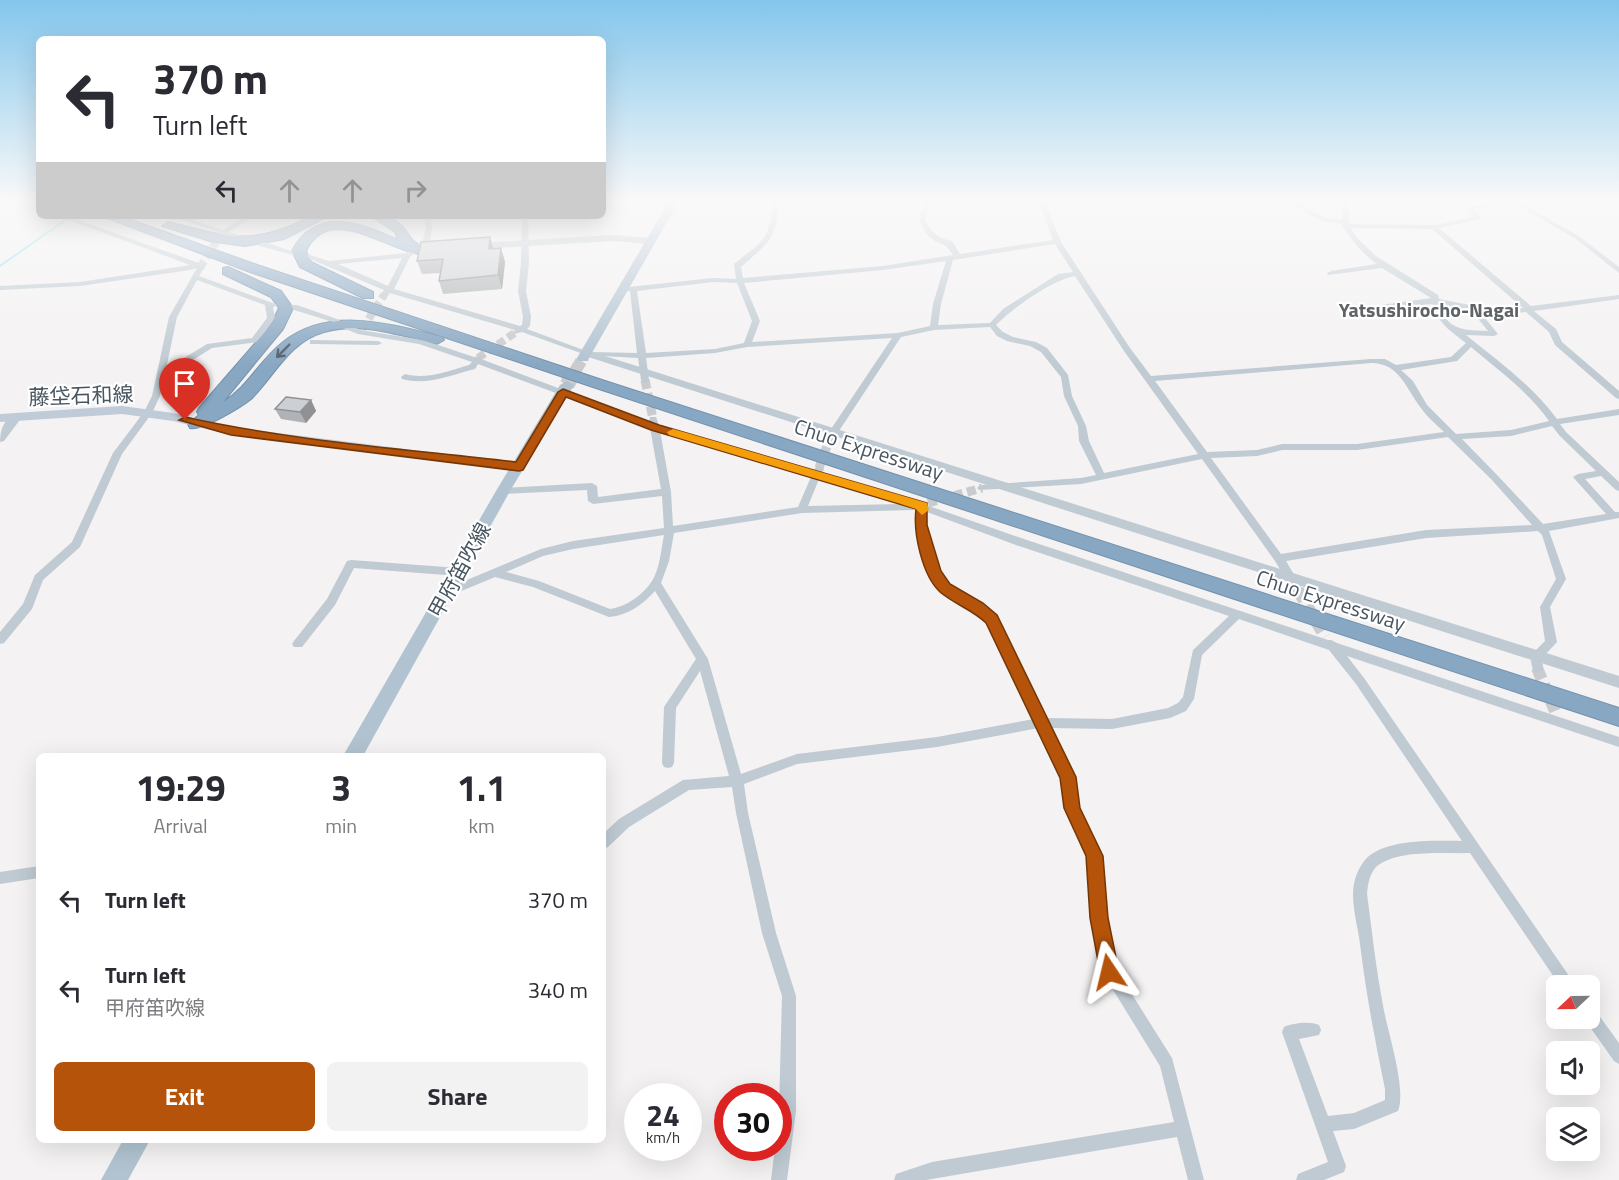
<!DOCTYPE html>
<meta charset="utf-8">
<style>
body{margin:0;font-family:"Titillium Web","Noto Sans JP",sans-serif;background:#f2f2f3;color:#2b2b33;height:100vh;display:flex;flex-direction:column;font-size:22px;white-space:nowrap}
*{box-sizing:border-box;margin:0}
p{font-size:20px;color:#7c7c81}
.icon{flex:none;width:33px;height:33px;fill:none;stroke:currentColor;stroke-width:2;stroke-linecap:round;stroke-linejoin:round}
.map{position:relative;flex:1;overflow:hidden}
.panel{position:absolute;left:36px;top:753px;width:570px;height:390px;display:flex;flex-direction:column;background:#fff;border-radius:9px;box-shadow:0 6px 24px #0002}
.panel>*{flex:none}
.banner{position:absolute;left:36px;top:36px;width:570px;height:183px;border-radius:9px;box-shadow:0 6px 24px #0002;background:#fff;color:#2b2b33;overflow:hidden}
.needle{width:39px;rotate:248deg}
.fabs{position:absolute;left:1546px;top:975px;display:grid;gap:12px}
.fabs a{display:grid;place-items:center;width:54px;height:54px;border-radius:9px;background:#fff;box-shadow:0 6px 24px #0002;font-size:30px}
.speed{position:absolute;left:624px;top:1083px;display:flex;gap:12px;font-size:30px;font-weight:700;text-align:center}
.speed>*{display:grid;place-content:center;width:78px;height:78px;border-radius:50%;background:#fff;box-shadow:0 6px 24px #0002;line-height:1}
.speed small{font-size:15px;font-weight:400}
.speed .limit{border:9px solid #d22;background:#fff;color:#111}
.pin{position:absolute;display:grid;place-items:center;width:51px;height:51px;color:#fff;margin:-62px -26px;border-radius:50% 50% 50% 0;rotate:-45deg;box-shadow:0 0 6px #0007}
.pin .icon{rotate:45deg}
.me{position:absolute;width:66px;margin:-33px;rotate:350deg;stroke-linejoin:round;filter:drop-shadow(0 0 4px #0008)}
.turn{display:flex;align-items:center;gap:21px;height:126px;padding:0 18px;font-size:27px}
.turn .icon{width:78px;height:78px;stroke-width:2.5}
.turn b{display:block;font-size:42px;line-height:51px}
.lanes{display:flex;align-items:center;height:57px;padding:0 18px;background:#0003;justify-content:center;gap:30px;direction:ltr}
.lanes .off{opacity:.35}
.eta{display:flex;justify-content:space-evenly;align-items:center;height:102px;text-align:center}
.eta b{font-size:36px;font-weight:700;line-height:42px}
.action{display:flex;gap:12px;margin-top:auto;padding:12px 18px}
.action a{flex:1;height:69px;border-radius:9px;background:#b45309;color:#fff;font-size:24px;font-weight:700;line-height:69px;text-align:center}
.action a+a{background:#f2f2f3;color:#2b2b33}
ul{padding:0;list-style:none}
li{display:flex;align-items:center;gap:18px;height:90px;padding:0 18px}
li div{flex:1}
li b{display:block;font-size:22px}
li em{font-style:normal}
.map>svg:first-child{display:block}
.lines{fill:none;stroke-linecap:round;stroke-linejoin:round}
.stream{stroke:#8be0f1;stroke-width:2}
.minor-tunnel-far2{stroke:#c9cbce;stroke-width:8;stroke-dasharray:8 4;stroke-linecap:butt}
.minor-tunnel-far1{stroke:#c9cbce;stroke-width:9;stroke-dasharray:9 4.5;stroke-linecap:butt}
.minor-tunnel{stroke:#c9cbce;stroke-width:12;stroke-dasharray:12 6;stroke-linecap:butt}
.primary-tunnel-far1{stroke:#c9cbce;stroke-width:12;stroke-dasharray:12 6;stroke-linecap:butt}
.primary-tunnel{stroke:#c9cbce;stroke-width:15;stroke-dasharray:15 8;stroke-linecap:butt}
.motorway-casing{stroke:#7392ae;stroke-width:2}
.minor{fill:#bfcad2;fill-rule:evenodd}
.tertiary{fill:#bfcad2;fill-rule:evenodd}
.secondary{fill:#bfcbd6;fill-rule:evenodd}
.primary{fill:#b1c3d1;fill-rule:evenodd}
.motorway{fill:#88a7c2;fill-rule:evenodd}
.wall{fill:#afb2b6}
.shaded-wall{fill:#8f9194}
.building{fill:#cccfd4;stroke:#8f9194;stroke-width:1.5}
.oneway{stroke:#4f5e6b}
.route{fill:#b45309;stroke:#753606;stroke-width:1.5}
.slow{fill:#f59e0b}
.labels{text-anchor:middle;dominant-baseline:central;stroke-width:4.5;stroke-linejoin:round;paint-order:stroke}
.far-quarter-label{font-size:20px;font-weight:bold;fill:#5e6367;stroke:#fff}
.street-label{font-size:21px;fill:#495661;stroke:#fff}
</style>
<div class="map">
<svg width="1619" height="1180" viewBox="0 0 1619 1180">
<rect width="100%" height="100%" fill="#f4f2f2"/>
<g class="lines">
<polyline class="stream" points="0,266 64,221"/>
<g class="minor-tunnel-far2">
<polyline points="200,268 220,235"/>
<polyline points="362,329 384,295"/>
<polyline points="478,358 516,332"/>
</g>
<g class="minor-tunnel-far1">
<polyline points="645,380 653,419"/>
<polyline points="819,468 830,438"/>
<polyline points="928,503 982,488"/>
</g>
<g class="minor-tunnel">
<polyline points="1298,590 1325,637"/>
<polyline points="1537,668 1555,711"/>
</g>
<polyline class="primary-tunnel-far1" points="575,371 583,358"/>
<polyline class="primary-tunnel" points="567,385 576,369"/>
<g class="motorway-casing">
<g id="motorway">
<polygon points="102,216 120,216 260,266 605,381 1619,708 1619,726 593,387 250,272"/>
<path d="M312 216 326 217 284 239 245 246 210 241 162 226 168 222C229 237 253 247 312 216Z"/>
<path d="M371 216C391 216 400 220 410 237 413 242 421 245 425 250L418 254C384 248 329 203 306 251L311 262 373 292V298H363L300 267 292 251C316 205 363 223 398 240L395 232Z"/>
<path d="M228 267 281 291 293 308 283 329 223 402C248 387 259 361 282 343 328 305 390 324 442 337L444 340 437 344C401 336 361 321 324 332 289 342 275 375 251 399 241 407 202 431 190 428L188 424 199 415 197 412 199 408 271 325 279 308 271 297 223 274V268Z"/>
</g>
</g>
<g class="minor">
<polygon points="27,201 35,201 39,203 39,207"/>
<path d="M773 201H779C776 241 769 242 741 267L743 278 883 266 953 255C943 239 940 247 930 237 925 233 922 226 919 220L924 204 923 201H929L930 204 925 220C932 232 937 238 952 241L960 254 1053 240 1039 201H1045L1061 242 1130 348 1151 376 1371 359H1385L1396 365 1451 357 1466 343C1452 332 1436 322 1433 304L1381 309 1377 307 1381 305 1431 298 1382 268 1328 275 1327 273 1331 271 1377 264C1359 251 1354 242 1342 226V224L1321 221 1295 206 1292 201H1298L1300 204 1325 218 1342 220 1343 201H1349V224L1434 225 1474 217 1467 208 1471 206 1504 201H1519L1580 237 1619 267V273L1576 239 1514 203 1474 209 1481 218 1480 219 1439 228 1531 306 1619 295V299L1534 311 1556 329 1562 342 1619 391V399L1616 398 1555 345 1549 332 1526 312 1500 315 1480 312 1498 334 1494 336 1466 335C1498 361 1532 385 1557 419L1619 409V415L1560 424 1566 432 1619 482V491L1616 490 1601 476 1585 479 1615 512H1619V518L1549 531 1566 579 1550 607 1557 642 1542 658 1543 668 1541 671 1537 673 1533 671 1530 656 1545 641 1540 607 1556 579 1542 535 1538 531 1426 538 1286 561 1303 590 1302 593H1294L1275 561 1202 459 1081 484 979 490 977 488 979 486 982 485 1081 478 1096 475 1079 441 1078 426 1064 396 1061 377 1041 352 1030 346 1007 341 997 336 990 327 934 330 901 337 833 440 830 441 825 438 892 338 747 347 715 353 646 358 649 380 645 383 641 380 638 358 586 355 522 332 514 334 513 332 515 330 390 293 387 297H381L380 295 384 290 303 256 307 254 329 261 406 253 423 240 426 228 424 216H430L432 228 430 241 410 257 394 289 520 326 522 325 523 317 518 291 521 263 522 216H528L529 263 526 291 531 317 530 326 527 329 589 352 637 353 630 291 619 292V288L713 278 736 279 734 264C764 239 769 242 773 201ZM1351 228 1432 229 1523 308 1500 311 1439 299 1438 295 1376 256 1356 237ZM1055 244 1073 272 1058 274 1003 309 990 323 938 325 941 304 953 260ZM402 258 388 286 338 264ZM946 261 933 304 930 326 898 333 752 342 760 321 744 283 883 270ZM1075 276 1124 351 1198 454 1104 473 1089 441 1086 426 1072 396 1068 375 1047 348 1036 342 1013 337 1003 332 996 325C1013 308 1052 280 1075 276ZM713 282 737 283 752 321 744 343 715 349 646 353 637 291ZM1440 304 1471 310 1488 331C1465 330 1446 331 1440 304ZM1471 347C1498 370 1528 391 1549 421L1511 430 1456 434 1427 405 1413 381 1401 370 1457 361ZM1371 363C1400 363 1406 389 1421 408 1427 417 1436 424 1444 432L1357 444H1282L1257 450 1207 452 1155 381ZM1552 426 1560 436 1596 471 1578 474 1573 477 1606 514 1543 524 1498 476 1462 439 1511 436ZM1448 437 1492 480 1532 525 1426 530 1281 554 1211 458 1257 456 1282 450H1357Z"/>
<path d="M58 216H67L199 263V266L204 268 199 276 278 305 273 307 275 318 258 342 212 348 164 378 160 396 152 413 122 454 80 547 43 580 32 609 4 643 0 644V632L23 604 35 575 72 542 113 453 144 412 152 396 169 317 197 268 190 270 80 286 0 290V286L80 282 190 265ZM197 280 265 305 267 318 252 338 207 344 166 369 177 317Z"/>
<polygon points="171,216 181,216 223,230 246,216 254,216 229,232 247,238 249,239 245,241 224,235 218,235 218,232"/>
<polygon points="259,242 265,242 297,253 293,255 259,246"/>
<polygon points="291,305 297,305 340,320 339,322 333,322 291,309"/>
<path d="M343 324H349L360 330 423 340 474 357 481 356V359L649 422 650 417H656L659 425 813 471 816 467H822L824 469 822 474 926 505 1027 540 1328 640H1331L1337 643 1619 737V747L1347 656 1364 678 1576 986H1560L1470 853C1444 854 1397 849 1376 867 1369 875 1368 884 1367 894 1372 931 1376 969 1383 1005 1387 1031 1407 1088 1398 1111L1354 1129 1333 1131 1346 1166 1344 1172 1324 1180H1296L1298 1174 1328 1162 1282 1032 1284 1027C1293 1023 1310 1021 1319 1025L1321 1030 1319 1035 1299 1039 1328 1116 1354 1113 1385 1100V1089C1375 1041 1366 993 1360 944 1358 928 1353 911 1353 894 1353 882 1357 870 1365 860 1385 838 1435 841 1462 841L1356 684 1329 650 1239 619 1202 655 1194 699 1186 711 1170 718 1112 729 1051 728 1074 777 1078 808 1102 856 1106 918 1116 969 1172 1058 1204 1180H1188L1177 1137 926 1180H894L896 1174 932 1162 1174 1122 1160 1066 1102 972 1092 918 1088 856 1066 808 1062 777 1039 728 937 747 797 764 744 784 748 813 776 933 796 996V1111L787 1180H771L775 1148H778L782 996 762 933 736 813 732 787 689 790 629 827 608 847 603 849V834L619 819 683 780 729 776 700 671 676 708 674 763 672 767 668 768 664 767 662 763 664 707 696 659 655 591C642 605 629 615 609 617L533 587 495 577 447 597 443 596 442 593 443 590 541 549 573 541 664 528 662 496 593 504 588 501 587 490 503 494 498 491 503 488 592 483 597 486 598 497 661 489 650 428 478 364 475 369C451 375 427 386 402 379L401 377 405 374C427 380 448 371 469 365L472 362 419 344 358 334 343 328ZM660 431 811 477 798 507 673 526 671 492ZM819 479 901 504 808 506ZM917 509 921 549 929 573 935 582 946 594 988 622 1034 719 937 737 797 754 741 774 708 659 661 583 669 561 674 533 802 513 913 510ZM927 512 1019 546 1229 616 1193 650 1183 697 1178 703 1168 708 1112 719 1046 718 996 616 953 588 938 570 929 538ZM664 535C661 550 660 568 652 581 643 595 626 607 610 609L539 581 506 572 543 556 573 549Z"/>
<polygon points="310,340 378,341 382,343 378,345 313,344 310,344"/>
<polygon points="351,560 459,568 464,572 459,576 354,568 335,605 302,647 294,647 292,644 294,641 327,599 347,561"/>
<polygon points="39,866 39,878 0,884 0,872"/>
<polygon points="1590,1008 1595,1010 1619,1043 1619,1064 1614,1061 1585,1020 1584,1018 1590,1018"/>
</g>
<g class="tertiary">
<polygon points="613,235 650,238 655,241 650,244 613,241 476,249 471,246 476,243"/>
<polygon points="586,350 1619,676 1619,688 582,355 582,351"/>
<path d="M16 413 22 417 4 441 0 442C0 430 4 418 16 413Z"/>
</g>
<polygon class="secondary" points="122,406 173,413 231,427 519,463 526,467 519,471 231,435 173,421 122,414 0,422 0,414"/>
<g class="primary">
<polygon points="669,201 679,201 589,358 588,361 578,361 577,358"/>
<polygon points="567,381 574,385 510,491 363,756 343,756 496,491 560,385"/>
<polygon points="123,1140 150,1140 128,1180 101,1180"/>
</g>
<use href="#motorway" class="motorway"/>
</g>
<g class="wall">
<polygon points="490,237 493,249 501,248 505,262 502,289 443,294 439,281 440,273 422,274 417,261"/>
<polygon points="311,400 316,411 306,423 281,419 275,409"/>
</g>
<g class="shaded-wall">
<polygon points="490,237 494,251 489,249"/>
<polygon points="501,248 505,262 502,289 498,275"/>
<polygon points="311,400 316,411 306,423 300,412"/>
</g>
<g class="building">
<polygon points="490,237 489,249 501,248 498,275 439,281 443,259 417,261 421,242"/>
<polygon points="286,397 311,400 300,412 275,409"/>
</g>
<defs><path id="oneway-shaft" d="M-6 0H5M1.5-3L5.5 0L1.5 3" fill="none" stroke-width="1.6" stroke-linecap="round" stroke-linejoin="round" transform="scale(1.5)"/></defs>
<use class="oneway" href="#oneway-shaft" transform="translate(283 351) rotate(135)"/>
<linearGradient id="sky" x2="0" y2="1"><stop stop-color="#83c6ec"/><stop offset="0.55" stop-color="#faf9f9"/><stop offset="1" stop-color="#faf9f9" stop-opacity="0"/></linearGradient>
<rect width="1619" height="366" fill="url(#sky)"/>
<path class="route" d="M563 389 659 425 927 503V525L941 571 950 584 983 603 997 615 1076 777 1080 808 1103 856 1108 918 1119 972 1116 979 1109 981 1103 979 1100 972 1090 918 1086 856 1064 808 1060 778 986 623C973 610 954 604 940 592 922 575 913 533 916 509L651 430 566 397 523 470 519 471 231 435 179 420 185 417C293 441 405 449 516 462L558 392Z"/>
<polygon class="slow" points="673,429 927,503 929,510 922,515 916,509 898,503 669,435 667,432"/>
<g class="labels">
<g class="far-quarter-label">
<text x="1429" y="309">Yatsushirocho-Nagai</text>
</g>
<g class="street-label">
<text transform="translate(81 395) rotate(-2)">藤垈石和線</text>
<text transform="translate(869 449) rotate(18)">Chuo Expressway</text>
<text transform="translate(459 570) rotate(-61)">甲府笛吹線</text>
<text transform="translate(1331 600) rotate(18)">Chuo Expressway</text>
</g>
</g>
</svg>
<div class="fabs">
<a><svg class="needle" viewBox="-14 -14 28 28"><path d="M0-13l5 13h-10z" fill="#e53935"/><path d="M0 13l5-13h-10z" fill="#7c7c81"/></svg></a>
<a><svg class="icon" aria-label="sound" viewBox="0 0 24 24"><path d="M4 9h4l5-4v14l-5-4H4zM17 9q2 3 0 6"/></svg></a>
<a><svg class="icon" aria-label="layers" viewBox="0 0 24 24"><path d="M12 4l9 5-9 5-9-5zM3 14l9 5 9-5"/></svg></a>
</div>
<div class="speed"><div>24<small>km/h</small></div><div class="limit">30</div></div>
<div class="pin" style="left:185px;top:420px;background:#d93025"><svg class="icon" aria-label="arrive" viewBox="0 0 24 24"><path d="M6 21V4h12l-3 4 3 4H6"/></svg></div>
<svg class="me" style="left:1109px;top:972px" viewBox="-20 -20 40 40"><path d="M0-17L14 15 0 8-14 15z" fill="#b45309" stroke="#fff" stroke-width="4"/></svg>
<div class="banner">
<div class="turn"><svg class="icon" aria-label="left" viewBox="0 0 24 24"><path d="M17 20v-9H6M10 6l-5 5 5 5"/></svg><div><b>370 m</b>Turn left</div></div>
<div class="lanes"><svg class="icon" aria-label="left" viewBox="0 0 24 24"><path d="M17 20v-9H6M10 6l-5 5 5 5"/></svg><svg class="icon off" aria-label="ahead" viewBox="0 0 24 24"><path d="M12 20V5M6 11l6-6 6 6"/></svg><svg class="icon off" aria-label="ahead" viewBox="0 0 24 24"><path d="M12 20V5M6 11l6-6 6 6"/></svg><svg class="icon off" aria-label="right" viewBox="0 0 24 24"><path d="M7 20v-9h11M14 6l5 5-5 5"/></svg></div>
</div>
<section class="panel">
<div class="eta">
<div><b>19:29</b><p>Arrival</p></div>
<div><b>3</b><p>min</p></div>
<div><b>1.1</b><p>km</p></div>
</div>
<ul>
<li><svg class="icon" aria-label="left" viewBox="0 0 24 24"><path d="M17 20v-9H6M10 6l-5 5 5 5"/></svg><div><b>Turn left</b></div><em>370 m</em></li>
<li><svg class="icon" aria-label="left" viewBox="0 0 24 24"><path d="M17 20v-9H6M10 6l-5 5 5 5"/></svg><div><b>Turn left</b><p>甲府笛吹線</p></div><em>340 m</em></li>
</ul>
<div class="action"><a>Exit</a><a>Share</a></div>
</section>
</div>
